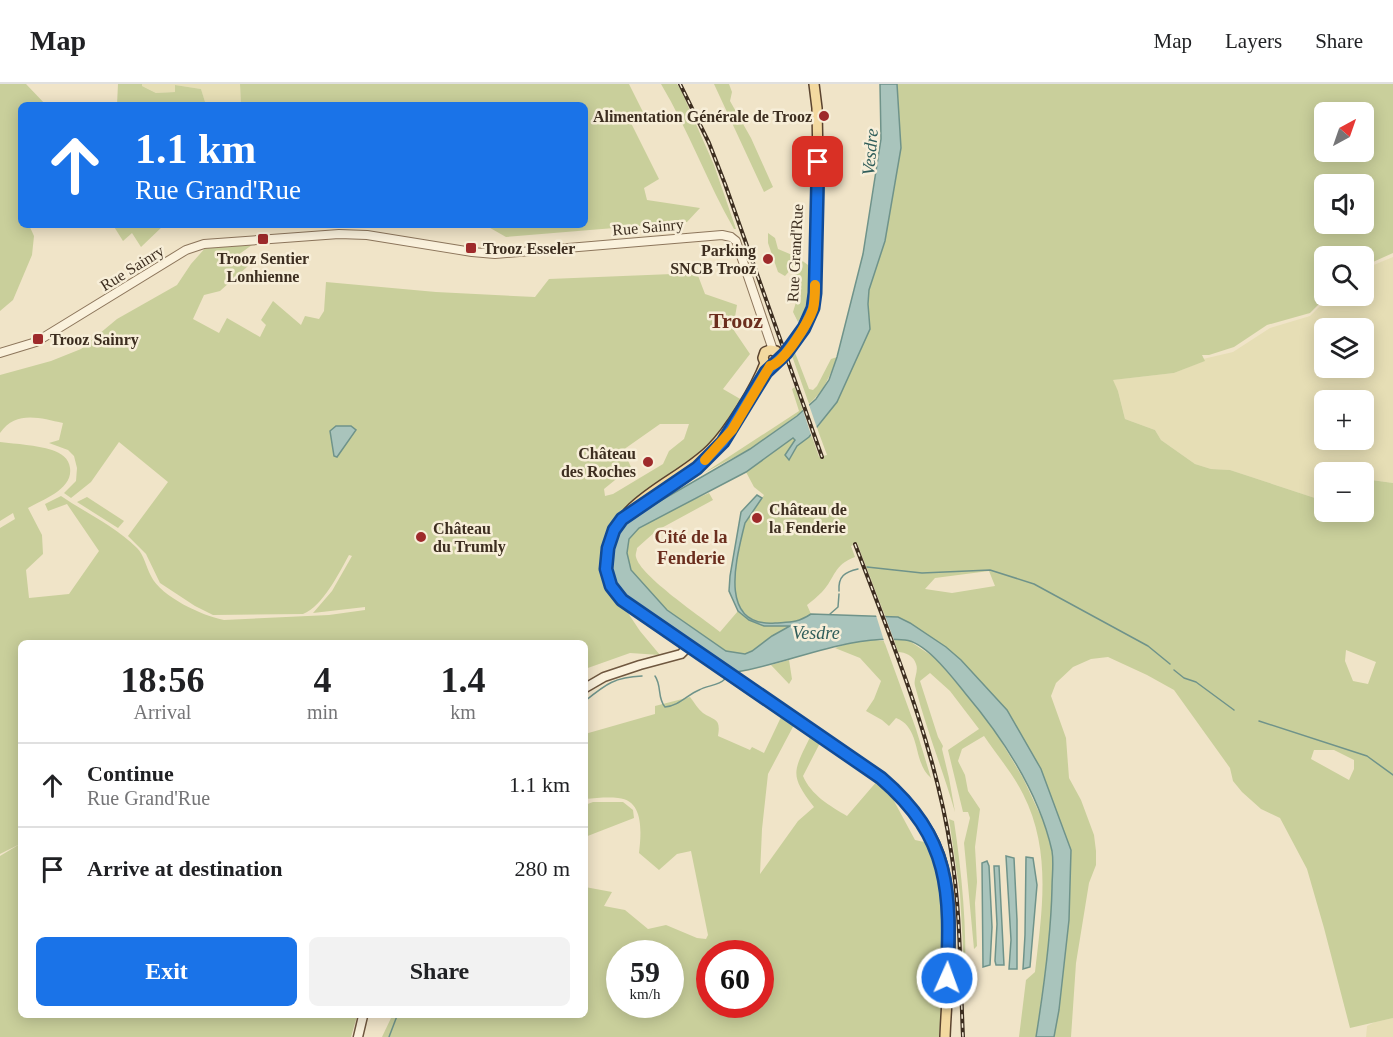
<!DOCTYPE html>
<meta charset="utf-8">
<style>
body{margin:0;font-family:"Times New Roman",serif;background:#f2f2f2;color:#202124;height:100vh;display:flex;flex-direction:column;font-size:22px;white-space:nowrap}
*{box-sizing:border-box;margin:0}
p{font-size:20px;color:#757577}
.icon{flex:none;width:33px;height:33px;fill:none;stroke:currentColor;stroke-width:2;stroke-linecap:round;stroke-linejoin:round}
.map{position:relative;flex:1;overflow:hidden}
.sheet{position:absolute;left:18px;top:556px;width:570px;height:378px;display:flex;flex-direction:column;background:#fff;border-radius:9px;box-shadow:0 3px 15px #0003}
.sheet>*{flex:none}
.top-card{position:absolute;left:18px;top:18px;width:570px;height:126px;border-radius:9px;box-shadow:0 3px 15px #0003;background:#1a73e8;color:#fff;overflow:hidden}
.needle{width:39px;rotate:40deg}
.controls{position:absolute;left:1314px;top:18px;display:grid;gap:12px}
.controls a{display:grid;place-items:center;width:60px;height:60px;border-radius:9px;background:#fff;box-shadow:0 3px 15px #0003;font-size:30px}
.speed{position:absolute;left:606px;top:856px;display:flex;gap:12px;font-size:30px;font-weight:700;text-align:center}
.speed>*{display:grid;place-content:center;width:78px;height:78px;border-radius:50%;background:#fff;box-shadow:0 3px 15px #0003;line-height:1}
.speed small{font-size:15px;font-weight:400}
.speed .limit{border:9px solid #d22;background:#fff;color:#111}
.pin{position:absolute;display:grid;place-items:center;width:51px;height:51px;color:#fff;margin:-26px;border-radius:12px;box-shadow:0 3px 9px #0006}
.me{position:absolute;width:66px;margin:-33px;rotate:2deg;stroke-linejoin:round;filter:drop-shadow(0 0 4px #0008)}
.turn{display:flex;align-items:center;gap:21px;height:126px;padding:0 18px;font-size:27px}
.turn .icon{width:78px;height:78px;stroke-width:2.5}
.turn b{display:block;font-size:42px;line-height:51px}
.eta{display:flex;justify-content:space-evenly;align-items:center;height:102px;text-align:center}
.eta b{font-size:36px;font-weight:700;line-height:42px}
.primary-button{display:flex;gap:12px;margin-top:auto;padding:12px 18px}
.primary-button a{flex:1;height:69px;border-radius:9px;background:#1a73e8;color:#fff;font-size:24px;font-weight:700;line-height:69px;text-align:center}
.primary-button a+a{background:#f2f2f2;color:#202124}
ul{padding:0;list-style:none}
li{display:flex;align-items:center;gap:18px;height:84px;padding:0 18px;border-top:2px solid #e0e0e0}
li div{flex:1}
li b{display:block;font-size:22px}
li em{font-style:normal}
header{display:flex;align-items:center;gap:36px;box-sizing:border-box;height:84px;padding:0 30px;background:#fff;border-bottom:2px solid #e0e0e0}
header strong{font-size:28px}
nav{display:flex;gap:33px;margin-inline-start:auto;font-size:21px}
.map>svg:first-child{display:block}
.farmland{fill:#e6deb5;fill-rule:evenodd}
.green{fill:#c9cf9b;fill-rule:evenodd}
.water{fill:#a9c4bc;stroke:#6f938a;stroke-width:1.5}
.pier{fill:#f0e4c8}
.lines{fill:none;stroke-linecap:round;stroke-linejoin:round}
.stream{stroke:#6f938a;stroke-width:1.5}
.tertiary-casing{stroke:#8d765c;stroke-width:10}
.secondary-casing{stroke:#6f573f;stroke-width:11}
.primary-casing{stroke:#5b4430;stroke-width:12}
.tertiary{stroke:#faf1dc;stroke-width:8}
.secondary{stroke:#faf1dc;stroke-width:8}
.primary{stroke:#f3d9a0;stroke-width:9}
.rail-casing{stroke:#3d2e20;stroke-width:4}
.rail{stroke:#f7eed8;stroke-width:1.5;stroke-dasharray:4.5;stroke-linecap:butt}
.route-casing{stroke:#114b97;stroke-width:15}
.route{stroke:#1a73e8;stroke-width:10}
.slow{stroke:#f59e0b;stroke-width:10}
.poi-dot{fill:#9e2a2b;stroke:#f7eed8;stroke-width:2}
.labels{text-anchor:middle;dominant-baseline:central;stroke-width:5;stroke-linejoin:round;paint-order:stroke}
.poi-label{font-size:16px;font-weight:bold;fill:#3d2e20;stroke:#f7eed8;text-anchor:start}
.street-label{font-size:16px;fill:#3d2e20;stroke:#f7eed8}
.water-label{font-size:18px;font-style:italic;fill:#2f5d5a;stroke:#f7eed8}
.neighbourhood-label{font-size:18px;font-weight:bold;fill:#6b2e1e;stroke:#f7eed8}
.district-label{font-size:22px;font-weight:bold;fill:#6b2e1e;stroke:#f7eed8}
</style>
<header>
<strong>Map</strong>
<nav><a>Map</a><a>Layers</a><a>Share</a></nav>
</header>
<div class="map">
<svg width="1393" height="953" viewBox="0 0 1393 953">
<rect width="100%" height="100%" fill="#f0e4c8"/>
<g class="farmland">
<polygon points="142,0 240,0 241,21 206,21 201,5 175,1 175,8 156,9 142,2"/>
<path d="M1393 173V399L1364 395V388H1324V417L1230 386 1211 385 1195 380 1161 356 1155 346 1125 335 1118 307 1112 296 1174 289 1204 277 1203 275 1233 268 1270 244 1310 232 1330 212H1364V185ZM1324 244H1364V284H1324ZM1324 316H1364V356H1324Z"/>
<polygon points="1393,934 1393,953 1366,953 1367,942 1375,938"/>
</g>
<g class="green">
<polygon points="0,0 26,0 46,21 21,21 21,141 29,141 34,152 32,171 13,216 0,227"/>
<polygon points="118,0 142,0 142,2 156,9 175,8 175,1 201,5 206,21 117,21"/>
<polygon points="240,0 629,0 644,30 629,35 659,95 644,104 647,116 700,124 687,138 506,153 485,141 585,141 585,21 241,21"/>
<path d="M661 0H677L680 4 714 81 736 145H734C707 98 689 47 661 0Z"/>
<polygon points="714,0 729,0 732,8 730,17 751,54 773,103 764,108"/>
<path d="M897 0H1393V169L1364 182V172H1324V212H1327L1310 229 1267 241 1234 263 1209 271H1202L1205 277 1174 289 1113 296 1118 307 1125 335 1155 346 1161 356 1195 380 1211 385 1230 386 1324 417V428H1364V395L1393 399V934L1350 944 1324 844 1307 785 1280 734 1261 725 1242 708 1233 697 1230 684 1174 606 1147 591 1108 573 1091 575 1073 583 1056 599 1051 612 1066 654 1069 694 1081 716 1094 751 1096 767V781L1089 799 1076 879 1071 953H1054L1059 926 1071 766 946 563 898 533 885 532 857 459 851 462 855 473C833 481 836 493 822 508 817 513 812 517 807 521L811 530C796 540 789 538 771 540 753 541 736 525 733 506 732 494 740 449 746 438 751 429 758 420 764 411L754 403 746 388 793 354 795 356 790 375 797 362 811 350 819 373 827 371 817 344 837 318 870 245 868 220 869 206 885 157 901 64ZM1324 28H1364V68H1324ZM1324 100H1364V140H1324ZM989 487 995 502 952 509 925 505 935 494ZM1346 566 1376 578 1368 600 1353 597 1345 577ZM1314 666H1334L1354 676V685L1349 696 1311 675Z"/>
<polygon points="113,141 164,141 141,163 132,149 123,157"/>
<polygon points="768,149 775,154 778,165 797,173 808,181 808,220 798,238 793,228 797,215 797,201 794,200 796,187 792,184 785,192 778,188 768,159"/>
<path d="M252 161 238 171 248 182 220 207 204 211 193 235 219 249 227 234 260 253 266 241 261 236 273 217 301 241 305 232 319 235 324 227 326 198 436 208 535 213 549 195 697 189 705 210 737 221 733 245 750 270 723 305 742 316 718 353 695 377 628 422 612 441 603 470 602 493 609 506 624 523 640 547 660 571 630 569 585 585V560H21V932H357L351 953H0V772L20 760 0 770V444L15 435 13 429 0 437V358C17 360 36 361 52 366 61 369 69 374 70 384 73 405 44 415 28 424L42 451 43 470 26 486 29 514 69 510 99 467 67 420 48 427 45 420 61 412C86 429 115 442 137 464 144 471 146 483 151 492 161 513 203 532 224 536L329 531 365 526V523L313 529 332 507 352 472 349 471C339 489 323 522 303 530L213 531 195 522 160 499 146 470 128 452 168 398 119 358 91 398 71 414 64 409 76 397 77 384 74 372 68 366 49 359 59 356 63 339C40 334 16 326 0 349V291L51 277 81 265 117 235 177 201 191 180 207 162ZM660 340H689L684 355 669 367 663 380 613 410 605 412 604 405 631 383 623 366Z"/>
<path d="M794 266 809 305 813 306 817 302 831 275 837 273C830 292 824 307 809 320L791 269Z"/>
<polygon points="795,303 803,327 750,365 704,389 799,327 792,305"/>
<path d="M709 409 713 416 656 447 637 464C637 467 635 470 636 473 640 492 703 534 720 548L738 527C757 543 767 542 791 542L772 552 752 567 745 570 726 567 667 526 631 486 627 469 629 455 639 444 668 427Z"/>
<polygon points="87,413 124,437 118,444 77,418"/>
<path d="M874 556 884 557 916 645 931 694C912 678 922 644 896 634L889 642 882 636 866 627 874 615 881 597 860 574 835 564 853 558Z"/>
<path d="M894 556H908L935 574 989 637 1023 694 1044 739 1053 770 1052 843 1036 953H1019L1026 896 1035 888C1042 827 1052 767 1023 710 1013 690 997 671 984 652L962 665 958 677 965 691 968 707 980 725 975 763 977 798 975 819 977 862 974 865 964 759 970 734 968 728H963L948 666 979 645 950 607 930 589 920 597 938 653 943 662 942 665 949 694 955 728C943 686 926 645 915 602 913 595 919 587 916 580 914 572 905 568 898 568Z"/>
<polygon points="789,576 792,595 789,600 771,581"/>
<path d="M690 613C694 618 698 625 703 629 715 637 721 634 718 652L750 666 752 663 764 669 782 631 795 639 768 690 762 745 760 790 798 737 814 723C788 690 794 687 811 651L820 659 803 692C811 711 830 722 847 732L878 696 896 711 894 717 915 756C918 757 921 757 924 758 957 777 941 918 939 953H382L392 932H585V803L612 808 604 822 625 826 648 845 666 841 697 854 706 855 708 851 691 767 677 770 659 786 639 769C641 751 645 716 618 714 608 713 596 714 585 715V650L655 630V622ZM620 870H670V921H620ZM710 870H760V921H710Z"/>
<polygon points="593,718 623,718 633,726 634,734 585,753 585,721"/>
<path d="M949 735 954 737C962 790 967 844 965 898L960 810Z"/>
</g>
<g class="water">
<path d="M880 0H897L901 64 885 157 869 206 868 220 870 245 837 318 809 353 797 362 789 376 785 371 795 356 793 354 746 388 639 444 629 455 627 469 631 486 667 526 726 567 745 570 752 567 772 552 790 542H764L749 536 738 527 729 507 730 492 741 428 757 411 762 414 745 439 743 447C735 480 720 543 775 539 791 538 797 539 811 530L898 533 910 539 946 563 961 576 1007 626 1041 685 1071 766 1069 836 1059 926 1054 953H1036C1044 903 1051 854 1052 804 1052 792 1054 779 1052 767 1039 709 1003 654 965 609 952 593 926 558 905 556 847 550 792 579 736 588L632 518 616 502 611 488 610 474 620 447 629 435 750 365 797 332 816 315 829 296 837 273 863 170 881 55Z"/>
<polygon points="336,342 351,342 356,346 337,373 334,372 330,347"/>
<polygon points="1006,772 1014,774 1017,836 1017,885 1009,885 1011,856"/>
<polygon points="1026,773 1033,774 1037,801 1030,883 1023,885 1025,851"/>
<polygon points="987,777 989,782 992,843 990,881 983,883 982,779"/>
<polygon points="994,782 999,782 1004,881 996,881 995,877 997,840"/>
</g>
<g class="pier">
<polygon points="808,318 818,347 812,354 802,323"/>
<polygon points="875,528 884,529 895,559 885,560"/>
</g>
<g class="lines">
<g class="stream">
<polyline points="867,483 922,489 990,486 1034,500 1148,562 1170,580"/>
<path d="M839 507C838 492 845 488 858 485"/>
<polyline points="830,530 838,523 839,510"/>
<polyline points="1174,586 1184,594 1196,598 1234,626"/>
<path d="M655 592C662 602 657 614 665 623 679 622 687 611 699 606 708 601 718 602 725 595"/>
<path d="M585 617C606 600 615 593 642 592"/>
<polyline points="1259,637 1367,672 1393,691"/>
<polyline points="389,953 397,932"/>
</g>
<g class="tertiary-casing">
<polyline id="tertiary" points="0,269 36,258 186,166 204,160 339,150 367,151 472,168 495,170 722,151 731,153 736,157 773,266"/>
</g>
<g class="secondary-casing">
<g id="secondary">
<polyline points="585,604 604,593 640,581 681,570 689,562"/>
<polyline points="358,953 363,932"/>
</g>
</g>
<g class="primary-casing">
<g id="primary">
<path d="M779 276 776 267 770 266 765 268 763 274 765 279C756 303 730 346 711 365 676 400 616 415 607 470 604 488 610 503 622 516L881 694C906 715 928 739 939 770 958 825 947 896 945 953"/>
<path d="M765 290 770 282C786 279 810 235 814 219L818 78 817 24 814 0"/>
</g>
</g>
<use href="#tertiary" class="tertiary"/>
<use href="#secondary" class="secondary"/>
<use href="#primary" class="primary"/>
<g class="rail-casing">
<g id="rail">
<polyline points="680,0 709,59 725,100 822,373"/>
<path d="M855 460C893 560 935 661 951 767 961 829 960 891 963 953"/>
</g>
</g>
<use href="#rail" class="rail"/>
</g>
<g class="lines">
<g class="route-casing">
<path id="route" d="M818 78 815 209 813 224 804 244 786 269 766 288 723 358 697 384 622 435 614 446 608 464 606 485 611 502 622 516 881 694C951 754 951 808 947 894"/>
</g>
<use href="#route" class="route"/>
<path class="slow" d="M705 376 732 346 770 282C784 279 808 239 813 225 815 217 815 209 815 201"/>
</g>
<g class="poi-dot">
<circle cx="824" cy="32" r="6"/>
<rect x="257" y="149" width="12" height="12" rx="3"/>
<rect x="465" y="158" width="12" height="12" rx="3"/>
<circle cx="768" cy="175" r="6"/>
<rect x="32" y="249" width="12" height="12" rx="3"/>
<circle cx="648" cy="378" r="6"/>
<circle cx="757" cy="434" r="6"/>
<circle cx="421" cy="453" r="6"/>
</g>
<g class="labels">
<g class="poi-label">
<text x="812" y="32" text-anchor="end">Alimentation Générale de Trooz</text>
<text x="483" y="164">Trooz Esseler</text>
<text x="756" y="166" text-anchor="end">Parking<tspan x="756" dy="18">SNCB Trooz</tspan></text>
<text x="263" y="174" text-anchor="middle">Trooz Sentier<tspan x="263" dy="18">Lonhienne</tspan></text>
<text x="50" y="255">Trooz Sainry</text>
<text x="636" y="369" text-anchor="end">Château<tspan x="636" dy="18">des Roches</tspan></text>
<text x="769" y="425">Château de<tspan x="769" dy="18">la Fenderie</tspan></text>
<text x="433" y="444">Château<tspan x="433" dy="18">du Trumly</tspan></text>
</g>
<g class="street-label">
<text transform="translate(648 143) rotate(-5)">Rue Sainry</text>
<text transform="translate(795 169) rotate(-87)">Rue Grand'Rue</text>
<text transform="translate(132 184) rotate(-32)">Rue Sainry</text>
</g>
<g class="water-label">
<text transform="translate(870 68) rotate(-85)">Vesdre</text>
<text x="816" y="549">Vesdre</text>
</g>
<g class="neighbourhood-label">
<text x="691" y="453">Cité de la<tspan x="691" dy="21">Fenderie</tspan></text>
</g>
<g class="district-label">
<text x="736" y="236">Trooz</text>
</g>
</g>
</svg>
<div class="controls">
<a><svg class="needle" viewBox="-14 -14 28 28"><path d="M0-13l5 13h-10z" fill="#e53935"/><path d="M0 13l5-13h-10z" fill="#757577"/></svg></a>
<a><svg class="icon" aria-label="sound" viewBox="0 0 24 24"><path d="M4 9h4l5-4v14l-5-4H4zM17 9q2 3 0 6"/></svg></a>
<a><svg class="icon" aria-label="search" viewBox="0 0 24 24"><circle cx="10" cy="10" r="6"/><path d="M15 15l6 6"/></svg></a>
<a><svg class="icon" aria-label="layers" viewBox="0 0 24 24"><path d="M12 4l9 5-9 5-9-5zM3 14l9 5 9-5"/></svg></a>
<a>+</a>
<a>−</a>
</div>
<div class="speed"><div>59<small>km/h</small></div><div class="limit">60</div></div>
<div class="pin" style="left:818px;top:78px;background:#d93025"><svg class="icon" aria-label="arrive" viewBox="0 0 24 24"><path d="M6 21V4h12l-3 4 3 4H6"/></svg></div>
<svg class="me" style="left:947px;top:894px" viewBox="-20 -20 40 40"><circle r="17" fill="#1a73e8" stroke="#fff" stroke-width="3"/><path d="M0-11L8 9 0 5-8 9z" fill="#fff"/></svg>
<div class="top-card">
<div class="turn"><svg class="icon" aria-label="ahead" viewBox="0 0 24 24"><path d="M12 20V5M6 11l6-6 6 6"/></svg><div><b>1.1 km</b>Rue Grand'Rue</div></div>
</div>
<section class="sheet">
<div class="eta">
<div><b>18:56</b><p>Arrival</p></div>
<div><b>4</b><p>min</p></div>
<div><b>1.4</b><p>km</p></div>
</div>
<ul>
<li><svg class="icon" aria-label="ahead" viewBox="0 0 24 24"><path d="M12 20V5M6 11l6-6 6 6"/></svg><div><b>Continue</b><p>Rue Grand'Rue</p></div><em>1.1 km</em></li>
<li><svg class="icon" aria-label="arrive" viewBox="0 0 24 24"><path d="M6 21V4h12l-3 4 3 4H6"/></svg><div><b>Arrive at destination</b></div><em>280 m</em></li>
</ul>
<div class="primary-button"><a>Exit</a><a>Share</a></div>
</section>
</div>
